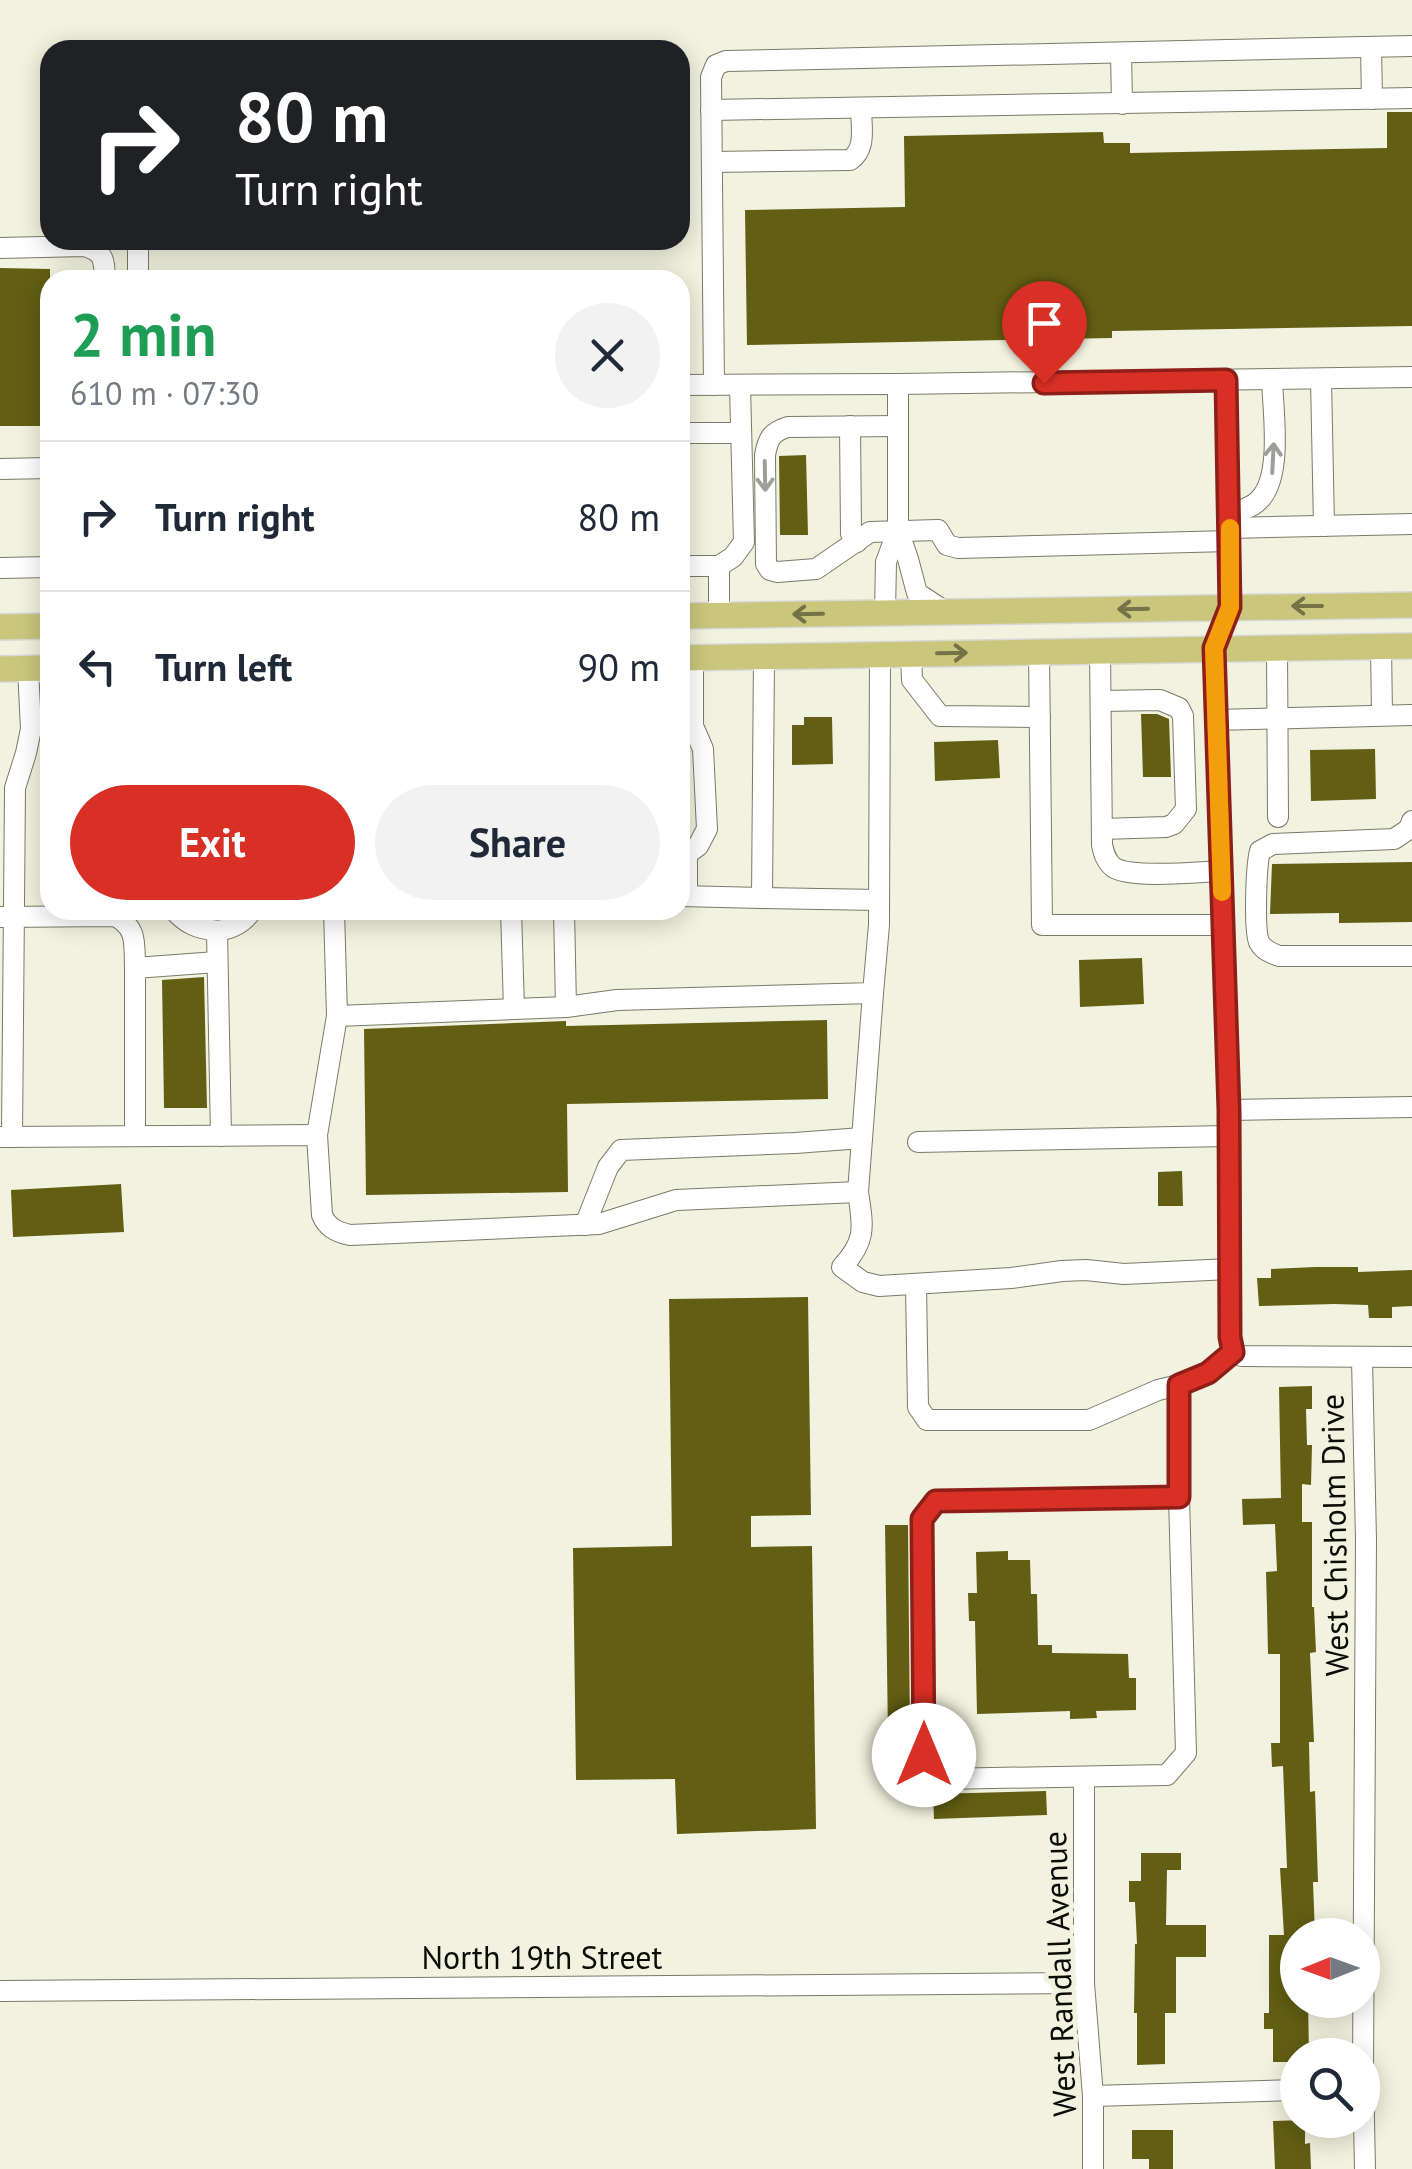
<!DOCTYPE html>
<meta charset="utf-8">
<style>
body{margin:0;font-family:"PT Sans",sans-serif;background:#f2f2f3;color:#1f2937;height:100vh;display:flex;flex-direction:column;font-size:38px;white-space:nowrap}
*{box-sizing:border-box;margin:0}
p{font-size:32px;color:#747a83}
.icon{flex:none;width:55px;height:55px;fill:none;stroke:currentColor;stroke-width:2;stroke-linecap:round;stroke-linejoin:round}
.map{position:relative;flex:1;overflow:hidden}
.sheet{position:absolute;left:40px;top:270px;width:650px;height:650px;display:flex;flex-direction:column;background:#fff;border-radius:30px;box-shadow:0 5px 25px #0003}
.sheet>*{flex:none}
.hud{position:absolute;left:40px;top:40px;width:650px;height:210px;border-radius:30px;box-shadow:0 5px 25px #0003;background:#202124;color:#fff;overflow:hidden}
.needle{width:65px;rotate:269deg}
.controls{position:absolute;left:1280px;top:1918px;display:grid;gap:20px}
.controls a{display:grid;place-items:center;width:100px;height:100px;border-radius:50%;background:#fff;box-shadow:0 5px 25px #0003;font-size:50px}
.pin{position:absolute;display:grid;place-items:center;width:85px;height:85px;color:#fff;margin:-102px -42px;border-radius:50% 50% 50% 0;rotate:-45deg;box-shadow:0 0 10px #0007}
.pin .icon{rotate:45deg}
.me{position:absolute;width:110px;margin:-55px;rotate:0deg;stroke-linejoin:round;filter:drop-shadow(0 0 8px #0008)}
.turn{display:flex;align-items:center;gap:35px;height:210px;padding:0 30px;font-size:45px}
.turn .icon{width:130px;height:130px;stroke-width:2.5}
.turn b{display:block;font-size:70px;line-height:85px}
.round{display:grid;place-items:center;flex:none;width:105px;height:105px;border-radius:52px;background:#f2f2f3}
.headline{display:flex;align-items:center;justify-content:space-between;height:170px;padding:0 30px}
h1{font-size:60px;font-weight:600;line-height:75px;color:#1e9e55}
.primary-button{display:flex;gap:20px;margin-top:auto;padding:20px 30px}
.primary-button a{flex:1;height:115px;border-radius:60px;background:#d93025;color:#fff;font-size:40px;font-weight:600;line-height:115px;text-align:center}
.primary-button a+a{background:#f2f2f3;color:#1f2937}
ul{padding:0;list-style:none}
li{display:flex;align-items:center;gap:30px;height:150px;padding:0 30px;border-top:2px solid #e0e1e3}
li div{flex:1}
li b{display:block;font-size:38px}
li em{font-style:normal}
.map>svg:first-child{display:block}
.building{fill:#625e13}
.lines{fill:none;stroke-linecap:round;stroke-linejoin:round}
.minor-casing{stroke:#7a7a6a;stroke-width:22}
.major-casing{stroke:#d8d8d7;stroke-width:28}
.minor{stroke:#fff;stroke-width:20}
.major{stroke:#cac77d;stroke-width:25}
.oneway{stroke:#9e9e9b}
.oneway2{stroke:#747347}
.route-casing{stroke:#8d1f18;stroke-width:25}
.route{stroke:#d93025;stroke-width:18}
.slow{stroke:#f59e0b;stroke-width:18}
.labels{text-anchor:middle;dominant-baseline:central;stroke-width:10;stroke-linejoin:round;paint-order:stroke}
.street-label{font-size:32px;fill:#0c0c06;stroke:#f2f2e0}
</style>
<div class="map">
<svg width="1412" height="2169" viewBox="0 0 1412 2169">
<rect width="100%" height="100%" fill="#f2f2e0"/>
<g class="building">
<polygon points="1387,112 1412,112 1412,326 1112,331 1112,338 747,345 745,210 905,207 904,136 1103,132 1104,143 1130,143 1130,153 1387,148"/>
<polygon points="0,268 50,269 50,426 0,426"/>
<polygon points="806,455 808,535 780,535 779,456"/>
<polygon points="1141,714 1157,714 1169,719 1171,777 1143,777"/>
<polygon points="804,717 832,717 833,764 792,765 792,725 804,725"/>
<polygon points="998,740 1000,778 935,781 934,742"/>
<polygon points="1375,749 1376,799 1311,801 1310,750"/>
<polygon points="1412,862 1412,922 1339,923 1339,913 1270,914 1272,864"/>
<polygon points="1142,958 1144,1004 1080,1007 1079,960"/>
<polygon points="204,977 207,1108 164,1108 162,980"/>
<polygon points="827,1020 828,1099 567,1104 568,1192 366,1195 364,1029 566,1021 566,1026"/>
<polygon points="1182,1171 1183,1206 1158,1206 1158,1172"/>
<polygon points="121,1184 124,1232 13,1237 11,1190"/>
<polygon points="1315,1267 1358,1267 1358,1272 1412,1270 1412,1306 1392,1307 1392,1318 1369,1318 1368,1305 1334,1304 1259,1306 1257,1278 1271,1278 1271,1269"/>
<polygon points="808,1297 811,1515 751,1516 751,1547 812,1546 816,1829 677,1834 675,1779 576,1780 573,1548 672,1546 669,1299"/>
<polygon points="1312,1386 1312,1409 1306,1409 1307,1445 1312,1445 1311,1485 1302,1484 1302,1522 1312,1522 1312,1607 1314,1607 1316,1652 1310,1653 1314,1742 1309,1742 1310,1792 1315,1791 1318,1882 1313,1882 1315,1935 1284,1935 1280,1868 1287,1868 1283,1766 1272,1767 1271,1743 1280,1743 1280,1654 1268,1654 1267,1608 1266,1572 1277,1571 1275,1524 1243,1525 1242,1499 1281,1498 1279,1387"/>
<polygon points="885,1525 908,1525 910,1737 888,1737"/>
<polygon points="1008,1551 1008,1560 1030,1560 1031,1594 1037,1594 1038,1645 1052,1645 1052,1653 1128,1654 1129,1678 1136,1678 1136,1710 1096,1711 1097,1718 1070,1719 1070,1711 977,1714 975,1621 969,1621 968,1593 977,1593 976,1552"/>
<polygon points="1046,1791 1047,1815 934,1819 933,1794"/>
<polygon points="1141,1853 1181,1853 1181,1870 1167,1870 1166,1925 1206,1925 1206,1957 1176,1957 1176,2013 1165,2013 1165,2064 1137,2065 1137,2013 1134,2013 1135,1944 1137,1944 1135,1902 1129,1902 1129,1881 1141,1881"/>
<polygon points="1269,1935 1298,1935 1298,2000 1308,2000 1309,2055 1298,2055 1298,2062 1273,2062 1273,2029 1264,2029 1264,2013 1269,2013"/>
<polygon points="1305,2120 1305,2144 1310,2143 1311,2169 1275,2169 1273,2121"/>
<polygon points="1132,2130 1173,2130 1173,2169 1149,2169 1149,2159 1132,2159"/>
</g>
<g class="lines">
<g class="minor-casing">
<g id="minor">
<polyline points="1371,47 1372,99"/>
<polyline points="1121,53 1122,104"/>
<polyline points="711,110 1412,98"/>
<path d="M712 162 850 160C867 149 861 126 861 108"/>
<polyline points="138,240 138,280"/>
<path d="M0 248 84 246C105 252 104 260 105 280"/>
<polyline points="1321,379 1324,526"/>
<polyline points="1226,380 1231,607 1214,648 1229,1110 1230,1337 1233,1352 1242,1356 1412,1357"/>
<polyline points="680,385 898,384 1412,377"/>
<polyline points="714,385 711,77 716,65 726,61 1412,46"/>
<polyline points="850,426 851,534 857,542"/>
<path d="M898 426 788 427C771 432 768 439 765 455L766 564 770 570 777 572 816 569 870 532 938 530 947 545 958 548 1230 541"/>
<polyline points="680,433 740,433"/>
<polyline points="0,469 50,468"/>
<path d="M1229 513C1239 511 1252 508 1259 500 1283 477 1273 411 1272 380"/>
<polyline points="1230,528 1412,524"/>
<polyline points="898,530 908,559 917,593 946,612"/>
<polyline points="680,566 719,566 719,616"/>
<polyline points="719,566 733,557 744,542 740,386"/>
<polyline points="0,568 50,567"/>
<polyline points="885,612 886,562 898,530 898,384"/>
<polyline points="1381,646 1382,715"/>
<polyline points="1277,647 1278,817"/>
<path d="M1100 651 1102 845C1104 854 1106 861 1113 867 1130 879 1198 872 1221 871"/>
<polyline points="1039,652 1042,925 1223,925"/>
<polyline points="911,654 912,680 940,716 1040,717"/>
<polyline points="1101,701 1160,700 1179,708 1183,716 1186,809 1174,824 1166,827 1102,829"/>
<polyline points="1216,720 1412,715"/>
<path d="M1412 821 1409 829 1394 839 1273 844 1260 851C1256 866 1254 929 1259 942 1263 950 1271 953 1279 956H1412"/>
<polyline points="680,896 762,898 764,656"/>
<polyline points="687,896 687,854 698,846 707,829 703,749 693,726 693,657"/>
<polyline points="762,898 879,900"/>
<path d="M174 910C187 925 198 928 217 931"/>
<polyline points="334,910 337,1016 566,1007 617,1000 873,993 879,925 880,655"/>
<polyline points="511,910 514,1009"/>
<polyline points="564,910 566,1007"/>
<path d="M0 917 115 916C138 928 134 944 135 968"/>
<polyline points="1229,1110 1412,1107"/>
<polyline points="317,1135 337,1016"/>
<polyline points="135,1136 135,968 217,962"/>
<path d="M221 1136 217 931C231 929 244 923 252 910"/>
<path d="M0 1137 317 1135 322 1215C327 1227 336 1232 350 1235L599 1224 676 1200 858 1192 873 993"/>
<polyline points="12,1137 15,788 26,753 31,729 28,668"/>
<polyline points="918,1142 1228,1136"/>
<path d="M858 1192C863 1226 867 1240 842 1267L863 1282 879 1286 1011 1278 1062 1271 1086 1270 1124 1274 1230 1269"/>
<polyline points="585,1225 608,1167 621,1150 795,1143 862,1138"/>
<polyline points="916,1285 918,1407 927,1420 1089,1420 1158,1390 1179,1385 1207,1373 1233,1352"/>
<polyline points="1362,1359 1366,1540 1363,2071 1365,2169"/>
<polyline points="1179,1497 937,1501 922,1519 924,1755 939,1779 1167,1775 1186,1753 1179,1497 1179,1385"/>
<polyline points="1084,1777 1084,1983 1093,2096 1093,2169"/>
<polyline points="0,1991 1084,1983"/>
<polyline points="1093,2096 1298,2090"/>
</g>
</g>
<g class="major-casing">
<g id="major">
<polyline points="680,616 1412,605"/>
<polyline points="0,627 50,626"/>
<polyline points="680,658 1412,646"/>
<polyline points="0,669 50,668"/>
</g>
</g>
<use href="#minor" class="minor"/>
<use href="#major" class="major"/>
</g>
<defs><path id="oneway-shaft" d="M-6 0H5M1.5-3L5.5 0L1.5 3" fill="none" stroke-width="1.6" stroke-linecap="round" stroke-linejoin="round" transform="scale(2.5)"/></defs>
<g class="oneway">
<use href="#oneway-shaft" transform="translate(1273 458) rotate(-87)"/>
<use href="#oneway-shaft" transform="translate(765 476) rotate(89)"/>
</g>
<g class="oneway2">
<use href="#oneway-shaft" transform="translate(1307 606) rotate(180)"/>
<use href="#oneway-shaft" transform="translate(1133 609) rotate(179)"/>
<use href="#oneway-shaft" transform="translate(808 614) rotate(179)"/>
<use href="#oneway-shaft" transform="translate(952 653) rotate(-1)"/>
</g>
<g class="lines">
<g class="route-casing">
<polyline id="route" points="924,1755 922,1519 936,1501 1179,1497 1179,1385 1208,1373 1233,1352 1230,1337 1229,1110 1214,648 1230,607 1226,380 1044,383"/>
</g>
<use href="#route" class="route"/>
<polyline class="slow" points="1222,892 1214,648 1230,607 1230,528"/>
</g>
<g class="labels">
<g class="street-label">
<text transform="translate(1334 1535) rotate(-91)">West Chisholm Drive</text>
<text x="542" y="1957">North 19th Street</text>
<text transform="translate(1059 1974) rotate(-92)">West Randall Avenue</text>
</g>
</g>
</svg>
<div class="controls">
<a><svg class="needle" viewBox="-14 -14 28 28"><path d="M0-13l5 13h-10z" fill="#e53935"/><path d="M0 13l5-13h-10z" fill="#747a83"/></svg></a>
<a><svg class="icon" aria-label="search" viewBox="0 0 24 24"><circle cx="10" cy="10" r="6"/><path d="M15 15l6 6"/></svg></a>
</div>
<div class="pin" style="left:1044px;top:383px;background:#d93025"><svg class="icon" aria-label="arrive" viewBox="0 0 24 24"><path d="M6 21V4h12l-3 4 3 4H6"/></svg></div>
<svg class="me" style="left:924px;top:1755px" viewBox="-20 -20 40 40"><circle r="19" fill="#fff"/><path d="M0-13L10 11 0 6-10 11z" fill="#d93025"/></svg>
<div class="hud">
<div class="turn"><svg class="icon" aria-label="right" viewBox="0 0 24 24"><path d="M7 20v-9h11M14 6l5 5-5 5"/></svg><div><b>80 m</b>Turn right</div></div>
</div>
<section class="sheet">
<div class="headline"><div><h1>2 min</h1><p>610 m · 07:30</p></div><a class="round"><svg class="icon" aria-label="close" viewBox="0 0 24 24"><path d="M6 6l12 12M18 6L6 18"/></svg></a></div>
<ul>
<li><svg class="icon" aria-label="right" viewBox="0 0 24 24"><path d="M7 20v-9h11M14 6l5 5-5 5"/></svg><div><b>Turn right</b></div><em>80 m</em></li>
<li><svg class="icon" aria-label="left" viewBox="0 0 24 24"><path d="M17 20v-9H6M10 6l-5 5 5 5"/></svg><div><b>Turn left</b></div><em>90 m</em></li>
</ul>
<div class="primary-button"><a>Exit</a><a>Share</a></div>
</section>
</div>
